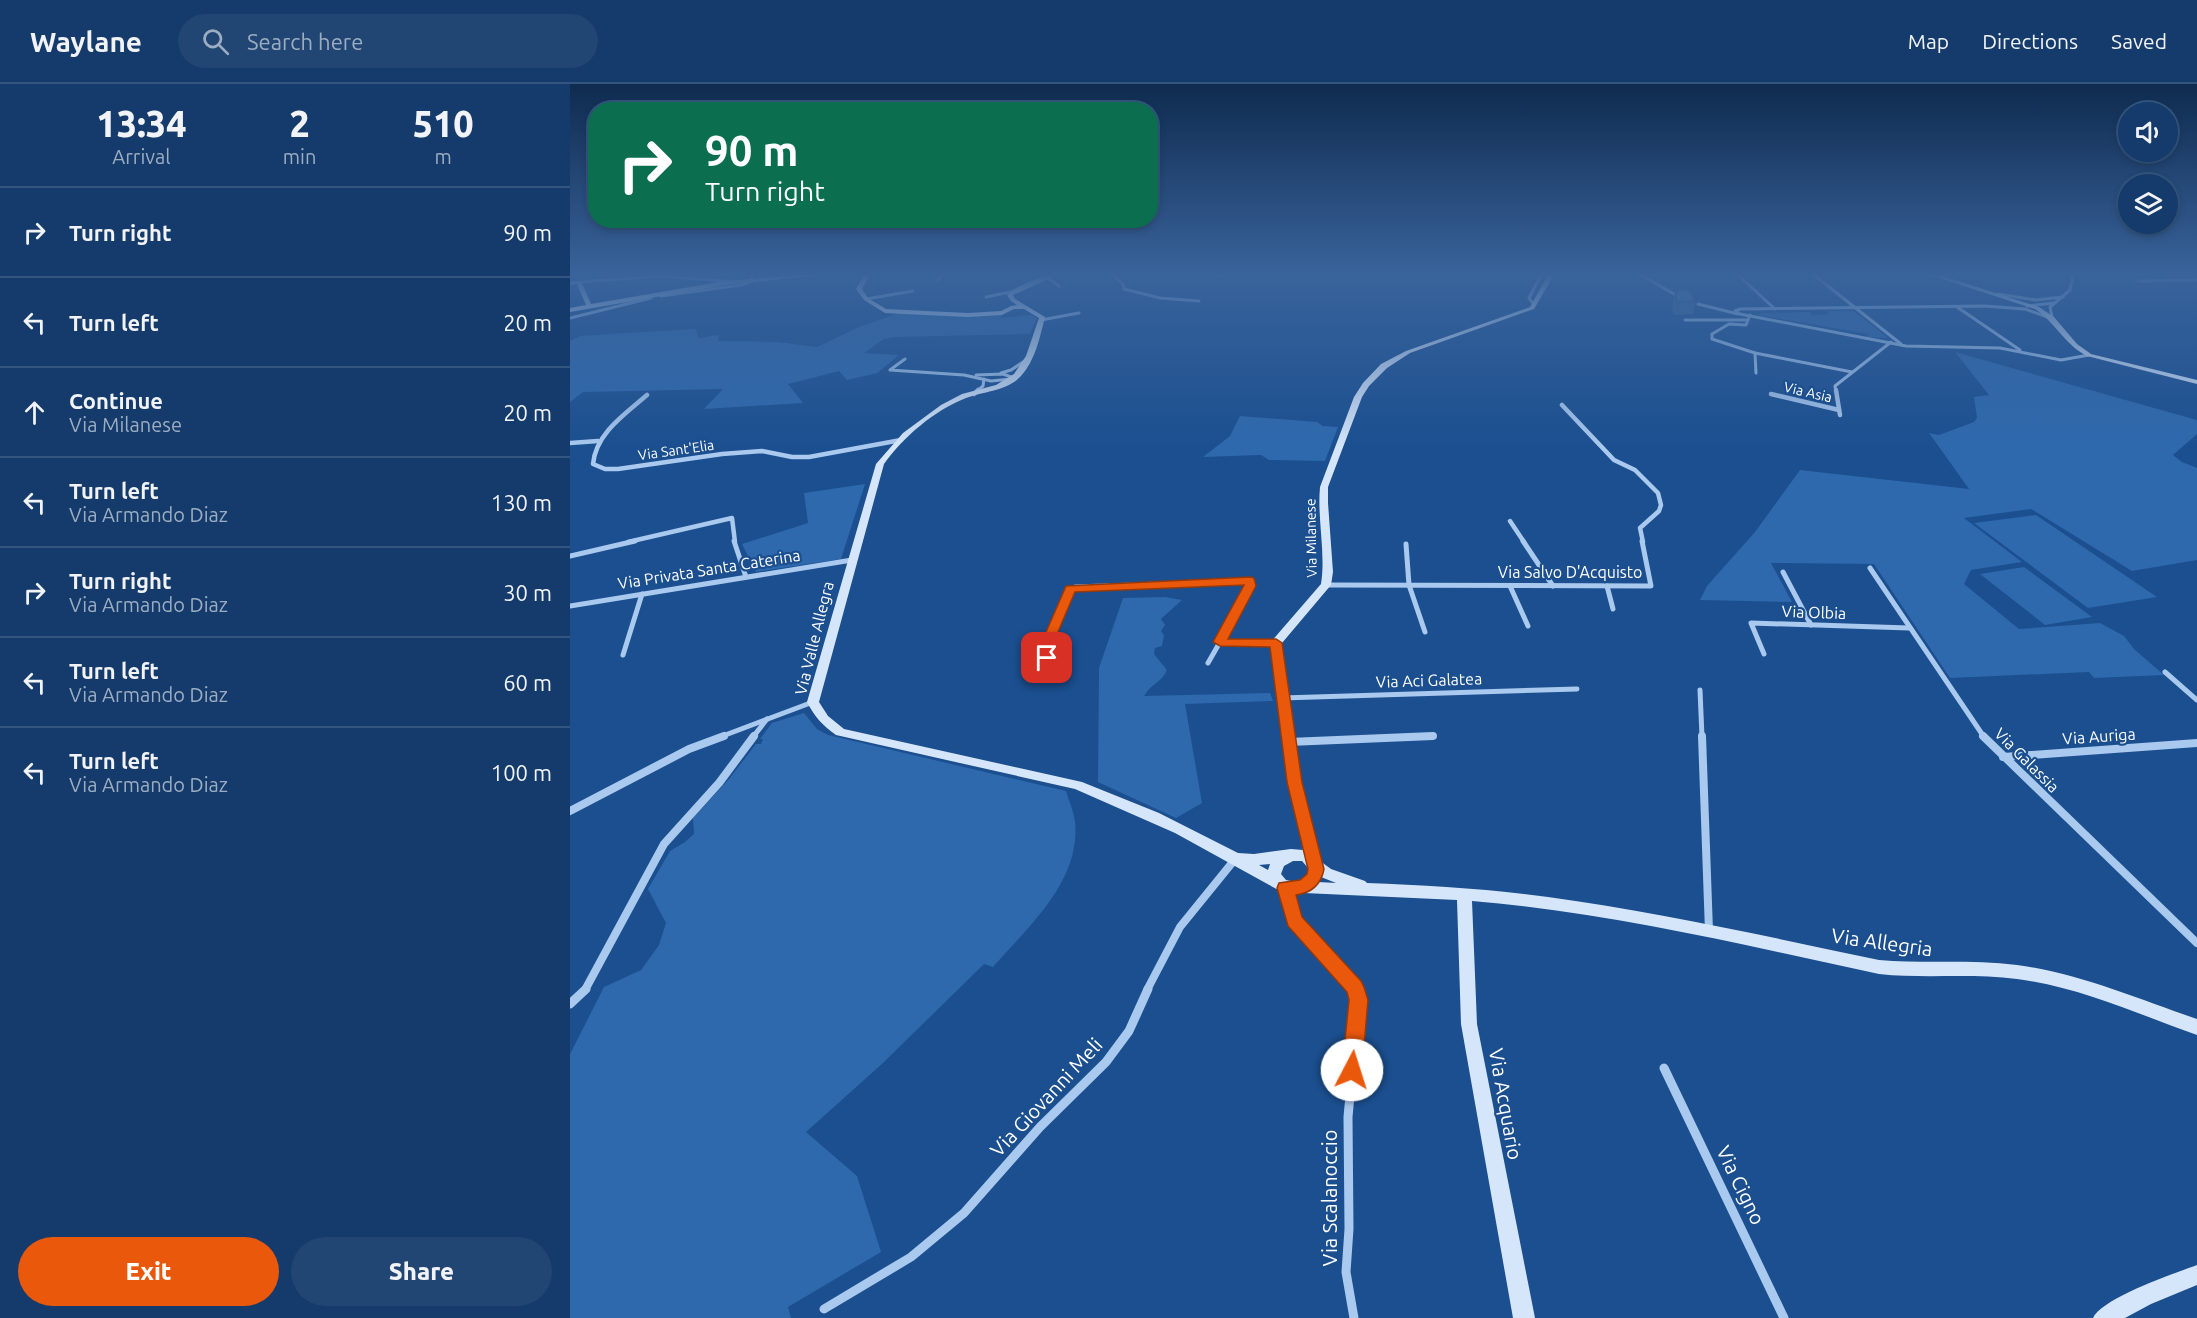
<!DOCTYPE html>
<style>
body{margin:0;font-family:Ubuntu,sans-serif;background:#214673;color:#f1f3f6;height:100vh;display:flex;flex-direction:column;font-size:22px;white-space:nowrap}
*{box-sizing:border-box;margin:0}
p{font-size:20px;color:#9dadc1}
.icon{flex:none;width:33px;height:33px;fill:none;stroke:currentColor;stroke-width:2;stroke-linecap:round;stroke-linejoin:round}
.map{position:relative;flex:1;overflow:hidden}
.side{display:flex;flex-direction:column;background:#143b6b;width:570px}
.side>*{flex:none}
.hud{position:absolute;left:18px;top:18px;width:570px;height:126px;border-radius:24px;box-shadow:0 3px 9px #0003,0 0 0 2px #33557e;background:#0b6e4f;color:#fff;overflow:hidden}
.fabs{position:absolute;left:1548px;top:18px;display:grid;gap:12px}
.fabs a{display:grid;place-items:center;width:60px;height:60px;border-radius:50%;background:#143b6b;box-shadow:0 3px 9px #0003,0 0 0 2px #33557e;font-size:30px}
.pin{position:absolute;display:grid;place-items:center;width:51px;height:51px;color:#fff;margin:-26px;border-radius:12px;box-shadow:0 3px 9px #0006}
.me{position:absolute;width:66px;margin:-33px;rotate:5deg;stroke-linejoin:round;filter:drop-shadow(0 0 4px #0008)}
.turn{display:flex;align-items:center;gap:21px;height:126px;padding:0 18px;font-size:27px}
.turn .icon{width:78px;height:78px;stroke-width:2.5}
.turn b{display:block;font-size:42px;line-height:51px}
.eta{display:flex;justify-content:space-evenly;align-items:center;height:102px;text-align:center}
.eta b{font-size:36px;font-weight:800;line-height:42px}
.cta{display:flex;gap:12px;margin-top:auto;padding:12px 18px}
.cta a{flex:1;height:69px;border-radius:36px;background:#ea580c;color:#fff;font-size:24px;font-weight:800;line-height:69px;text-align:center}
.cta a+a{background:#214673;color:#f1f3f6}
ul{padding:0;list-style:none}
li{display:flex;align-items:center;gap:18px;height:90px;padding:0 18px;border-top:2px solid #33557e}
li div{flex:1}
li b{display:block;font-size:22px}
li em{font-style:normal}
header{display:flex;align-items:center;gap:36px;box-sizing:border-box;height:84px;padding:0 30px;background:#143b6b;border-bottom:2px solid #33557e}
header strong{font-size:28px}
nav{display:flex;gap:33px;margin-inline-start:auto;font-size:21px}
.search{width:420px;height:54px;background:#214673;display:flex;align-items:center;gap:15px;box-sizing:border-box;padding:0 21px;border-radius:33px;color:#9dadc1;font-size:22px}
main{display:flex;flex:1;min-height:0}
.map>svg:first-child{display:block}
.green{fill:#2e69ad}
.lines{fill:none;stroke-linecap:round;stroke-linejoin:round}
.street-far4{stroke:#a9c9ee;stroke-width:3}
.street-far3{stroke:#a9c9ee;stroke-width:4.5}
.street-far2{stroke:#a9c9ee;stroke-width:5}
.street-far1{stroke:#a9c9ee;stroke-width:8}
.street{stroke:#a9c9ee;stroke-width:9}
.secondary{fill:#d6e6fa;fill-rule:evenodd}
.wall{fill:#3a679d}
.building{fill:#4478b7;stroke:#305480;stroke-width:1.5}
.route{fill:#ea580c;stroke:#983908;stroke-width:1.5}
.labels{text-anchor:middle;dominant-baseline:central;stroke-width:4.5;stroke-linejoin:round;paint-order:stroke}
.far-street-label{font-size:14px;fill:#fff;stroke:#1b4f8f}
.street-label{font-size:16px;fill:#fff;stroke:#1b4f8f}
.near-street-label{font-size:20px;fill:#fff;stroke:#1b4f8f}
</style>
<header>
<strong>Waylane</strong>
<div class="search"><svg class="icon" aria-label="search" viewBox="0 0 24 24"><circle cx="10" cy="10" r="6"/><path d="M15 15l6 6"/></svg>Search here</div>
<nav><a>Map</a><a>Directions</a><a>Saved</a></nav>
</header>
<main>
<section class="side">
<div class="eta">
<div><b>13:34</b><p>Arrival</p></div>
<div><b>2</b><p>min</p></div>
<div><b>510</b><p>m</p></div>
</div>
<ul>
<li><svg class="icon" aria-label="right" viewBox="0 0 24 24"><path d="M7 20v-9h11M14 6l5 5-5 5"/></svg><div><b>Turn right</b></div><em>90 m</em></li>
<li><svg class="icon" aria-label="left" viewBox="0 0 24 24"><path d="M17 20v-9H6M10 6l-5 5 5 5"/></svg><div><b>Turn left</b></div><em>20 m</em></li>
<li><svg class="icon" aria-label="ahead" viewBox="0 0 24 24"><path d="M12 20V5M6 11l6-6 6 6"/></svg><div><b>Continue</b><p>Via Milanese</p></div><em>20 m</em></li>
<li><svg class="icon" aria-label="left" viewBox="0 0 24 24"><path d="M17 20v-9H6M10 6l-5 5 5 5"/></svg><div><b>Turn left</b><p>Via Armando Diaz</p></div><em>130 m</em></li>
<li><svg class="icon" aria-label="right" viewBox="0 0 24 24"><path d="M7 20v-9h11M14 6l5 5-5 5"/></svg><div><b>Turn right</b><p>Via Armando Diaz</p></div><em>30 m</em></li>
<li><svg class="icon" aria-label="left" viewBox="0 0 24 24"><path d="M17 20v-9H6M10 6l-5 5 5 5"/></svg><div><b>Turn left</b><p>Via Armando Diaz</p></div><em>60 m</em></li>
<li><svg class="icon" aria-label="left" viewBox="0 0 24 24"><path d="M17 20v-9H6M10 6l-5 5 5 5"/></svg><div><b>Turn left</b><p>Via Armando Diaz</p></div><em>100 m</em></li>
</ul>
<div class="cta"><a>Exit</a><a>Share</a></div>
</section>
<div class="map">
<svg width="1627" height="1234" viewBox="0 0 1627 1234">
<rect width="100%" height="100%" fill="#1b4f8f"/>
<g class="green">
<polygon points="1256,227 1284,227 1318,254 1297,253 1299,250 1188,231 1191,229 1239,228 1243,231 1259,230"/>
<polygon points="329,229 432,231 430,234 461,231 467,234 460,250 324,253 314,255 294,269 329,271 307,289 277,296 269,287 218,300 233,319 134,325 153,305 13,308 0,318 0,257 10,252 126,245 128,254 149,251 148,257 207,258 247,263 287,244"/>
<polygon points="1385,268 1627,336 1627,350 1603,371 1612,378 1627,384 1627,476 1562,487 1461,425 1394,434 1452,478 1401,486 1394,500 1449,545 1530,539 1554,552 1564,565 1594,591 1524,594 1519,588 1380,594 1304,480 1201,479 1222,518 1130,516 1137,502 1185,448 1230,386 1399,405 1359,349 1369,351 1404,338 1407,334 1404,313 1419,311"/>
<polygon points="670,332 747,338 753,342 768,343 755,377 699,376 691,371 633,373 660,352"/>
<polygon points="295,400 271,475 186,488 172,460 238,439 234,409"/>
<polygon points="1466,431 1587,513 1518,524 1404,439"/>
<polygon points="1454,483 1522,533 1475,541 1410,490"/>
<path d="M595 513 612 516 591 535 595 541 591 547 594 551 592 562 585 564 584 570 597 586C593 597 580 601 574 612L700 609 703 617 615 620 632 719 606 734 528 698 529 584 553 514Z"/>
<path d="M234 629 247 645 258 651 496 707C499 717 504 728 505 738 511 797 458 843 423 883L414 880 313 979 236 1048 287 1092 311 1168 218 1223 221 1234H0V970L34 903 71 886 89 861 96 839 78 805 100 767 115 758 124 750 123 734 159 695 186 660H191L193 655H190L202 639Z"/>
</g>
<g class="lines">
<g class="street-far4">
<polyline points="543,191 553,200 554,205 590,214 629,217"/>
<polyline points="1071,191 1111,214"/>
<polyline points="1168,191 1205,225"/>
<polyline points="1244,191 1331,260"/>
<polyline points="650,192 653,191"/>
<polyline points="478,194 489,202"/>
<polyline points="368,196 372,191"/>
<polyline points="1568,197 1627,196"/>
<polyline points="9,198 90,192 166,198"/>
<polyline points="1428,210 1465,216 1493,213"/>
<polyline points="91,212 171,201 182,197 182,191"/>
<polyline points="416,213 445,207"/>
<polyline points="296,215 343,207"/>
<polyline points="1128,220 1168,230"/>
<polyline points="964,221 959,214 971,191"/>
<polyline points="1457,222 1483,219"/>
<polyline points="1387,223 1450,266"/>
<polyline points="1180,231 1176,241 1159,240 1142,250 1142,255 1185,269 1282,288"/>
<polyline points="1482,233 1480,223 1500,206 1503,191"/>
<polyline points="0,234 81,214"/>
<polyline points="1480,234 1455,225 1414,222 1170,225 1165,227 1170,230 1336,262 1430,264 1491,276 1519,271"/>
<polyline points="471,236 509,229"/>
<polyline points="1115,236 1177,236"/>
<polyline points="1185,269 1186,289"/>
<polyline points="335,275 320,286 394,291 421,297 441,295"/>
<polyline points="431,289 441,286 456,276"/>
<polyline points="406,291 433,290 444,294"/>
<polyline points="406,308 413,302 414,295"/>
<polyline points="1266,308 1265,302 1321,258"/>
</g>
<g class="street-far3">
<polyline points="1266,306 1270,331"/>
<polyline points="404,310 408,306"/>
<polyline points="1201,310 1269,326"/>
<path d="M77 311C55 330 26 349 23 380L35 385H48L152 370 192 367 222 373H239L331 356"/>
<polyline points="992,321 1044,376 1065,386 1088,409 1091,421 1089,427 1070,444 1073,458"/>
<polyline points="0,359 28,357"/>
<polyline points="940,437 954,458"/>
<polyline points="58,458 162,434 165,458"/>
</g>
<g class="street-far2">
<polyline points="164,457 176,493"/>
<polyline points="953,457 983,502"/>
<polyline points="836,460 839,501 855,548"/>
<polyline points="0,472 65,457"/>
<polyline points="1300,484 1414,653"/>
<polyline points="1213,488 1241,541"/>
<polyline points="756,501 1081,502 1072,457"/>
<polyline points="940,502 958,542"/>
<polyline points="1037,502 1043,525"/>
<polyline points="0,522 282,476"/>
<polyline points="1194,570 1181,539 1339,544"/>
<polyline points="53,571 72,510"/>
<polyline points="477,574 479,555 500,505 505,503 680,497 681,502 650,558 706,559"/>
<polyline points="638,579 650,558"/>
<polyline points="1595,588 1627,616"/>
<polyline points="1130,606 1132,653"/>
<polyline points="712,614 1007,605"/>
<polyline points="150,653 243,618"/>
<polyline points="183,653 197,635"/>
<polyline points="830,653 863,652"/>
</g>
<g class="street-far1">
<polyline points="1132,652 1139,847"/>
<polyline points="1413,652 1627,859"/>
<polyline points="719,658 863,652"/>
<polyline points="1433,673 1627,659"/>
<polyline points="0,727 119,665 154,652"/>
<polyline points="715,804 724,837 786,906"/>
<polyline points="15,906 94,760 149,699 184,652"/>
<polyline points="577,906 610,843 666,774"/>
</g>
<g class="street">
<polyline points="0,920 16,905"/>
<polyline points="1094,984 1214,1234"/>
<polyline points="254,1225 341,1173 394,1129 470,1043 536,978 559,947 578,905"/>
<polyline points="784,1234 776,1188 779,1145 778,1033 789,916 786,905"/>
</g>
<g class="secondary">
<polygon points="226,191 253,191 155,201 0,228 0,224 16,221 7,200 0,201 0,197 11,197 21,220 155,197"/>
<path d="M294 191H300L292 205 298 214 316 225 398 229 431 227 441 222 447 221 441 217 437 211C448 201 472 191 487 191L443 211 445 215 475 233C470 253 465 277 451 292 437 307 414 307 396 314 365 326 333 353 314 380L249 618 258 632 274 645 512 698 589 729 668 769 684 770 721 765 733 766 718 698 700 559 751 500C756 469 747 435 750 403L784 313 793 299 811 280 836 267 960 223 978 191H984L964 225 840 269 817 284 799 302 792 313 758 403V419L763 488 761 501 712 559 732 698 750 777 761 785 795 797 797 799C857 801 918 805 978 813 1089 828 1199 853 1309 876 1355 880 1401 875 1447 881 1509 889 1568 915 1627 935V951C1568 930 1509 903 1447 895 1401 889 1355 895 1309 890 1174 861 1039 828 902 817L907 940 965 1234H943L891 940 887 816 712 808 605 749 505 705 266 651C253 642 244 632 237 618L306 380 333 349 371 321 392 310 426 301 444 290 456 272 469 234 454 225H444L432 231 398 233 315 229 294 216 286 205ZM723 777H732L739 785 736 792 726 798 716 796 711 790 714 782ZM700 780 698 786 689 781ZM750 793H751L766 799 748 798Z"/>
<path d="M1360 191H1370L1469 223 1484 233 1507 260 1521 270 1627 296V300L1517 272C1495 261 1485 238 1465 225Z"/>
<path d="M1627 1181V1201L1581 1220 1555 1234H1523C1532 1214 1605 1189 1627 1181Z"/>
</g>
</g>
<polygon class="wall" points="1105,210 1125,217 1123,230 1104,231 1102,223"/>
<polygon class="building" points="1110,205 1119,207 1125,217 1107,218 1105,210"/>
<linearGradient id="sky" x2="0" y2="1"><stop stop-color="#0f2b4f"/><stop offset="0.52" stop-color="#39639b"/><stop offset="1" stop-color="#39639b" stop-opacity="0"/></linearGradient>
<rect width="1627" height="364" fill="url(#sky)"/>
<path class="route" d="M680 493 684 494 686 502 658 555H706L712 559 732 698 754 785C751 801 741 809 726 811L732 833 791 897 794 903 798 916 792 986 789 993 782 996 775 993 772 986 779 916 777 908 718 842 707 804 709 799 730 796 737 790 738 785 717 698 700 563 650 562 643 558 674 501 505 508 485 555 483 574 477 578 470 574 473 555 496 502Z"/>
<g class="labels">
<g class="far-street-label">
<text transform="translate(1238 308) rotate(13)">Via Asia</text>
<text transform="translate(106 366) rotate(-8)">Via Sant'Elia</text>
<text transform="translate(741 454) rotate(-91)">Via Milanese</text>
</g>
<g class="street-label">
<text transform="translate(139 485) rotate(-9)">Via Privata Santa Caterina</text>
<text x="1000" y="488">Via Salvo D'Acquisto</text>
<text transform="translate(1244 528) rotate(2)">Via Olbia</text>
<text transform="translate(244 554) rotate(-76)">Via Valle Allegra</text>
<text transform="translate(859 596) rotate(-2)">Via Aci Galatea</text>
<text transform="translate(1529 652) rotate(-4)">Via Auriga</text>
<text transform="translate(1457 676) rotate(45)">Via Galassia</text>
</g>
<g class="near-street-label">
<text transform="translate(1312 858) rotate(8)">Via Allegria</text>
<text transform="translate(476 1013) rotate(-47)">Via Giovanni Meli</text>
<text transform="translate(936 1020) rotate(80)">Via Acquario</text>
<text transform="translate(1171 1101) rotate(64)">Via Cigno</text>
<text transform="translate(759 1114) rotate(-90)">Via Scalanoccio</text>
</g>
</g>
</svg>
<div class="fabs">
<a><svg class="icon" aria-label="sound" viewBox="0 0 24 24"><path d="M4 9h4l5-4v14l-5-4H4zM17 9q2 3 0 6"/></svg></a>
<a><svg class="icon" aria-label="layers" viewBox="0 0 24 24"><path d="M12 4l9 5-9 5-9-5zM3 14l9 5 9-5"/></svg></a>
</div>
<div class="pin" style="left:477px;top:574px;background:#d93025"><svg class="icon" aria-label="arrive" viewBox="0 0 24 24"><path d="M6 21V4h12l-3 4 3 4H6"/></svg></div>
<svg class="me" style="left:782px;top:986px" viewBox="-20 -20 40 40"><circle r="19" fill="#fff"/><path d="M0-13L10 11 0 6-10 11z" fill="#ea580c"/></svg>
<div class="hud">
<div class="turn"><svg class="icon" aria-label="right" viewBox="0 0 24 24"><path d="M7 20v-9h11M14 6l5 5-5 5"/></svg><div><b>90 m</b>Turn right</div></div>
</div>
</div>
</main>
